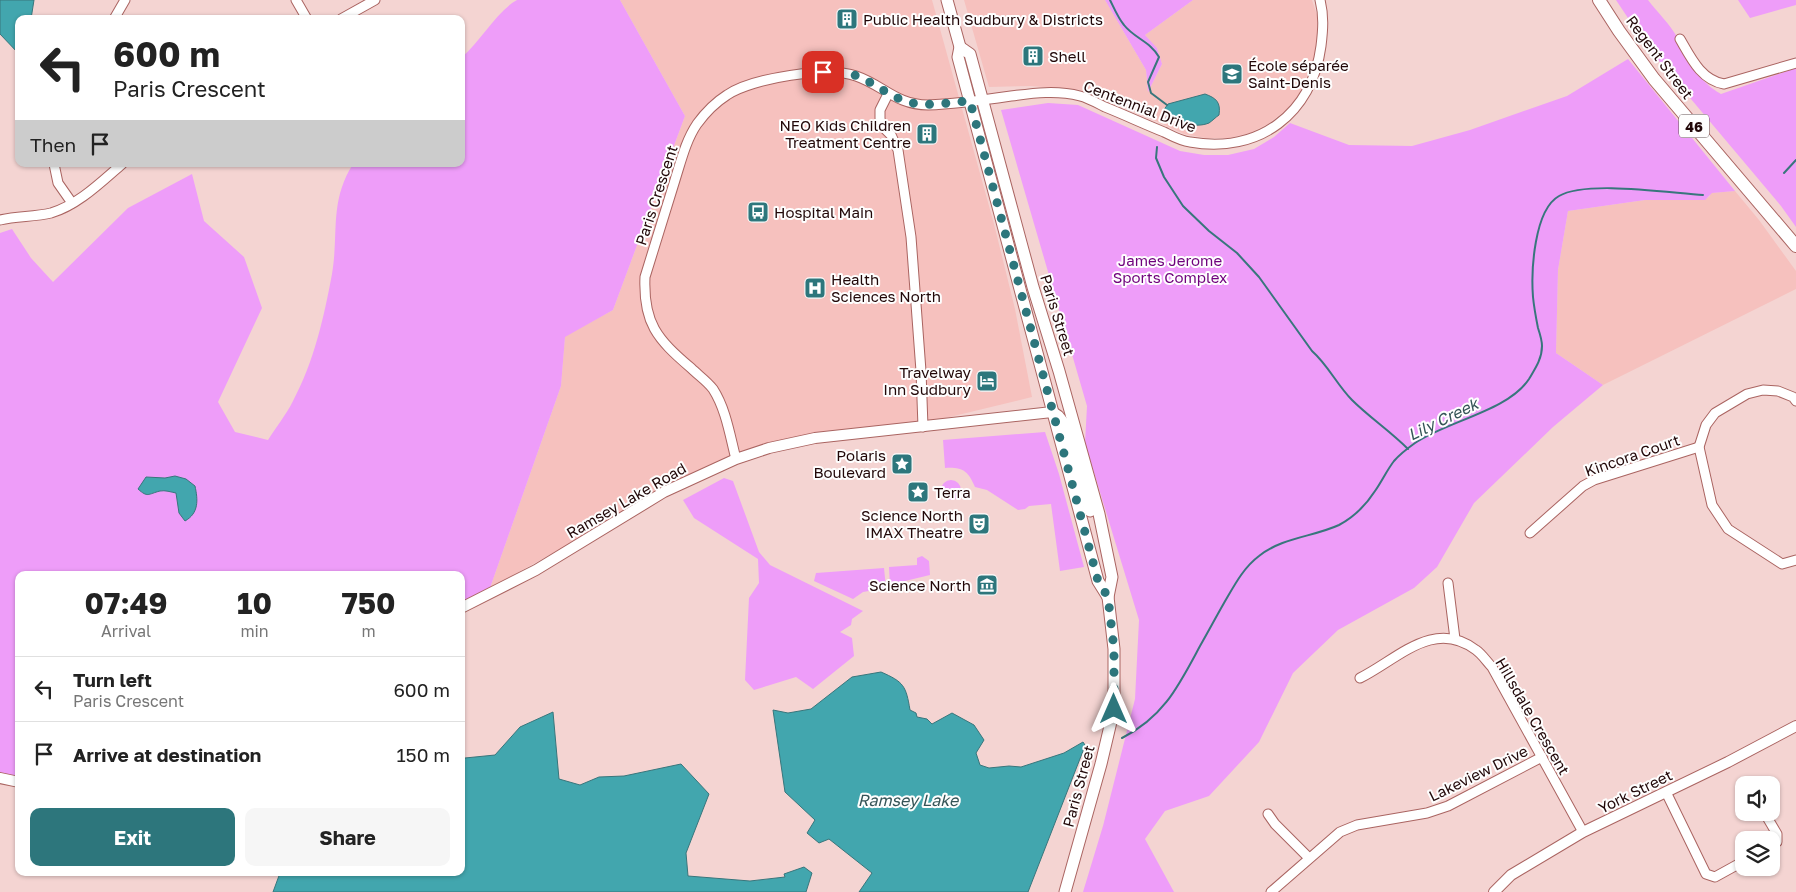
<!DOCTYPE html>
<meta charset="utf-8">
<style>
body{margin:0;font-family:"Golos Text",sans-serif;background:#f6f6f6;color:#222;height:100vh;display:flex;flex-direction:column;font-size:19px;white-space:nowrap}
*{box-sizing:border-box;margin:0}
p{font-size:16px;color:#767676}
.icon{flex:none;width:28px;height:28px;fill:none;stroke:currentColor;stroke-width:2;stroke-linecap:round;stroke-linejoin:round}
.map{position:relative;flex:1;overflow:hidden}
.panel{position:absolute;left:15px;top:571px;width:450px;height:305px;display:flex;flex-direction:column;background:#fff;border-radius:10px;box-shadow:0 1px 4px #0004}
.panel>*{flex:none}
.guide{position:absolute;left:15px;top:15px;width:450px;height:152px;border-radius:10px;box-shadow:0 1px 4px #0004;background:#fff;color:#222;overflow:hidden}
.fabs{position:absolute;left:1735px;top:776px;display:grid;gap:10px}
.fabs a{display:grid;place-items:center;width:45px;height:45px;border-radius:10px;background:#fff;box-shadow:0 1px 4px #0004;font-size:25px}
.pin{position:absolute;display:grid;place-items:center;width:42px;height:42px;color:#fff;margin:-21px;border-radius:10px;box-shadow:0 2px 8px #0006}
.me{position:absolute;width:55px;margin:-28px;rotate:0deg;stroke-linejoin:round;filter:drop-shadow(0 0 4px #0008)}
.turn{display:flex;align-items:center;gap:18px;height:105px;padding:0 15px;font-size:22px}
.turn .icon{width:65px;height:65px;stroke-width:2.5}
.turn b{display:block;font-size:35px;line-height:42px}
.then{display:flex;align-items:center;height:48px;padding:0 15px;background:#0003;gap:10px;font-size:19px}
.eta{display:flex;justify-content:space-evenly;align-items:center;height:85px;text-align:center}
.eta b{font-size:30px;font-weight:700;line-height:35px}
.button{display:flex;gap:10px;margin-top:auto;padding:10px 15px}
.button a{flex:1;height:58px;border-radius:10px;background:#2d767c;color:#fff;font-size:20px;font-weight:700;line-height:58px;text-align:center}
.button a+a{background:#f6f6f6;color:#222}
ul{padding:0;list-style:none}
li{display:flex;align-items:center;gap:15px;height:65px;padding:0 15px;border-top:1px solid #e0e0e0}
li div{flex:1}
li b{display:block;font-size:19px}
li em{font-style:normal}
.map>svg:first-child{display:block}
.built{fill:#f6c1be}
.green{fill:#ee9df9}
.water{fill:#42a6ae;stroke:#38767c}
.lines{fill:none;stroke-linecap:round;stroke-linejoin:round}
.stream{stroke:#38767c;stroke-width:2}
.minor-casing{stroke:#aa6461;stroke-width:11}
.tertiary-casing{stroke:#aa6461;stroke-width:12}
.secondary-casing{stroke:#aa6461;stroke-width:13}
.primary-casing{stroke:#aa6461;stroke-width:14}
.minor{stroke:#fff;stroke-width:9}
.tertiary{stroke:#fff;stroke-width:10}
.secondary{stroke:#fff;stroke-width:11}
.primary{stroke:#fff;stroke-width:12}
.route{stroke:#2d767c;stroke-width:9;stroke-dasharray:0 16.2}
.labels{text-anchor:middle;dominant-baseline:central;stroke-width:4;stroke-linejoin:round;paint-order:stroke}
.shield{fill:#fefefe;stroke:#635152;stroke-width:1}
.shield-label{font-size:14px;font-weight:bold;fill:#210708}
.poi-label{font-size:15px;fill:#210708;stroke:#fefefe;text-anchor:start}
.street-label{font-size:15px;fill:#210708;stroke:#fefefe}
.park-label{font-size:15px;fill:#6f017c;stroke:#fefefe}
.water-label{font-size:16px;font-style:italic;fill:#355457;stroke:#fefefe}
</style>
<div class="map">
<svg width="1796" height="892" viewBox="0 0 1796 892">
<rect width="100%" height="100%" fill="#f4d4d2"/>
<g class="built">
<polygon points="620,0 932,0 994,224 1015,309 1032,397 929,422 814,434 664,491 490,588 561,386 565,336 613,310 685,116"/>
<polygon points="964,0 1105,0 1146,70 1148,92 1162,64 1157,48 1145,35 1193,0 1312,0 1317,15 1317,41 1313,62 1298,96 1286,110 1268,124 1250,133 1229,138 1206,138 1184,134 1136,112 1081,90 1031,86 989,87"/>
<polygon points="1735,191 1759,220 1796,271 1796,289 1603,385 1556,353 1558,270 1568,211 1645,200 1696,199 1701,200 1709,197 1711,193"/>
</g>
<g class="green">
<path d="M517 0H620L685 116 613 310 565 337 561 386 490 588 461 602V575H19V777L0 773V233L12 229 31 258 53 282 128 208 192 174 204 221 244 257 262 308 218 402 235 432 268 440C276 427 286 415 293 401 314 362 324 317 332 274 339 233 329 202 353 164H461V58C481 41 497 11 517 0Z"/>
<polygon points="1105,0 1193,0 1145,35 1157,48 1162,64 1148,92 1146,70"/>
<path d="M1616 0H1648C1657 12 1670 24 1677 37 1688 60 1698 81 1721 94L1796 68V227L1781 206 1648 48Z"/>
<polygon points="1738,0 1796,0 1796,5 1750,18"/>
<polygon points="1628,59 1735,191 1712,193 1705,200 1645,200 1568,211 1558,270 1556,353 1603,385 1553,427 1474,503 1437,567 1414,588 1338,630 1293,673 1259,742 1209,796 1165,811 1145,839 1174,892 1083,892 1103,826 1135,699 1139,620 1085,443 1087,406 1001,110 1048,103 1078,105 1180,151 1204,155 1228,155 1254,149 1274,137 1290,123 1349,145 1412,146 1470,130 1567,96"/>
<path d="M1045 432 1059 474 1084 567 1060 571 1051 504 1029 506 1025 509 1018 510 987 490 975 487C968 471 963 467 945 468L943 440Z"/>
<polygon points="724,478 733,481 759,552 770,565 863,611 852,619 851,625 840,632 852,638 854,656 813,689 796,677 754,690 745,680 749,598 759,583 758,559 694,518 683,500"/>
<circle cx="951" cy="490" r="10"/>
<polygon points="922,556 929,561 930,575 901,582 896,587 890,586 889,567 917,565 917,558"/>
<polygon points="884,568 886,588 863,592 853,599 814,581 816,573"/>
</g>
<g class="water">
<polygon points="0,0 34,0 31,19 19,19 19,54 0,34"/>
<path d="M1205 94C1216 98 1221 102 1219 115 1216 117 1212 121 1209 123 1194 129 1174 122 1163 111L1168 104Z"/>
<path d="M175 476 186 479 195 486C198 500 199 513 185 521L179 513 176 493C171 492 165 490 160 491 148 494 148 498 138 489L146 477 165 478Z"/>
<path d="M881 672C904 682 906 686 910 710L916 713 917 717 927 719 932 724 952 713 974 725 984 740 976 753 980 765 989 768 1009 766 1021 767 1064 753 1083 742 1085 745 1083 751 1028 892H859L872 873 829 839 819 843 807 833 815 820 785 792 773 710 788 713 811 709 852 677Z"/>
<polygon points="553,712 559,779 580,785 599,777 624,776 681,764 709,794 686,853 688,876 750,881 785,877 784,874 804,867 812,873 806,892 273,892 280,873 461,872 461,768 465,758 495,755 520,727"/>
</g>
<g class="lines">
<g class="stream">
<path d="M1110 0C1114 8 1118 18 1124 25 1134 38 1151 42 1159 57L1148 82 1151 93 1167 105"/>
<polyline points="1166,119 1168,116"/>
<path d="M1157 147 1156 158 1164 177 1183 206 1209 231 1237 253 1259 277 1312 351C1328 365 1337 385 1352 400 1369 417 1390 431 1408 449"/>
<polyline points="1784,173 1796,160"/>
<path d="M1122 738C1164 717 1179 685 1200 646 1208 632 1216 617 1224 603 1234 586 1243 568 1259 556 1283 537 1313 537 1339 525 1354 517 1366 505 1375 491 1382 481 1387 470 1394 461 1400 454 1408 448 1415 443 1447 421 1508 411 1529 379 1535 369 1542 359 1542 346 1542 341 1540 334 1538 328 1536 318 1534 307 1533 297 1531 271 1534 210 1559 196 1586 180 1670 193 1703 195"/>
</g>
<g class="minor-casing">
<g id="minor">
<polyline points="296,0 307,19"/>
<polyline points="114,19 125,0"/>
<polyline points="341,19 375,0"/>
<path d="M1680 39C1691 58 1701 80 1724 84L1796 63"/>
<polyline points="888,94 880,110 880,118 881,125 891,135 898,150 911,237 921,371 923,427"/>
<polyline points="54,164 58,183 72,203"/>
<path d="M0 220C17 216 34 217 51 213 78 205 101 182 122 164"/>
<polyline points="1796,401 1793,397 1778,391 1763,390 1747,394 1715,413 1706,425 1699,447 1712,505 1728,529 1782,564 1796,560"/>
<path d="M736 459C730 436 726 409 713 389 707 381 698 375 691 368 657 339 643 323 645 277 655 244 665 212 675 180 681 161 686 140 697 124 705 113 716 102 727 95 752 78 828 66 856 76 883 85 896 105 928 105 956 104 984 100 1011 96 1034 93 1057 90 1080 96 1088 98 1097 103 1105 107 1125 115 1144 124 1164 132 1172 136 1181 141 1190 142 1259 154 1312 114 1321 46 1323 29 1324 16 1320 0"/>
<polyline points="1530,533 1583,486 1594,480 1699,447"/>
<polyline points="1448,583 1455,639"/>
<path d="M1360 678C1398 659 1434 618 1476 650 1482 654 1487 662 1492 667L1583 832"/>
<polyline points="1666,792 1706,874 1715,877 1744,861"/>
<polyline points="1764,812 1777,834 1777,842 1771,846"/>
<polyline points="1268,814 1275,824 1309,858"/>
<polyline points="1271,892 1340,832 1357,825 1427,813 1448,806 1542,757"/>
</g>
</g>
<g class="tertiary-casing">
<g id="tertiary">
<polyline points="461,608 536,570 664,492 736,459 769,448 815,438 1052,412"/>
<polyline points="0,778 19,782"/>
<polyline points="1494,892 1511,875 1583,832 1728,762 1796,726"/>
</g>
</g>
<g class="secondary-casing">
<g id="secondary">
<polyline points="947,0 960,47 958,57 1098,581 1108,597"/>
<polyline points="960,47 970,54 1033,287 1059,371 1099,514 1112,577 1108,597 1114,649 1114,709 1101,764 1065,892"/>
<polyline points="1052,412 1058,416 1065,425 1090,511"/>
</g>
</g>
<g class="primary-casing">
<polyline id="primary" points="1599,0 1619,31 1654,79 1796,246"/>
</g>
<use href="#minor" class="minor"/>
<use href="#tertiary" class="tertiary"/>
<use href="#secondary" class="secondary"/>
<use href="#primary" class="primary"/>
</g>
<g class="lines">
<path class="route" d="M823 72C834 73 847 72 857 76 874 83 888 95 905 101 926 108 949 102 970 101L1098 581 1108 597 1114 649V709"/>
</g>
<defs>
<g id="building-square" transform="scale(1.125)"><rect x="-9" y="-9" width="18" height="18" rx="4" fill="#2d767c" stroke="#fefefe"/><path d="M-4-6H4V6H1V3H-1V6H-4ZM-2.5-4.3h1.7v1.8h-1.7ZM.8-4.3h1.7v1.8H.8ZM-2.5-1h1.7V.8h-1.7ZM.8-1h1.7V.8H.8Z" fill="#fff"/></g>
<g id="school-square" transform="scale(1.125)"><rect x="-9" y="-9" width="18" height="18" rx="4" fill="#2d767c" stroke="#fefefe"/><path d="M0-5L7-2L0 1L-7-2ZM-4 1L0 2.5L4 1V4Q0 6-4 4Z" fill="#fff"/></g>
<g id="bus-square" transform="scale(1.125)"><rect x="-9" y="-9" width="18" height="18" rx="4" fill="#2d767c" stroke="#fefefe"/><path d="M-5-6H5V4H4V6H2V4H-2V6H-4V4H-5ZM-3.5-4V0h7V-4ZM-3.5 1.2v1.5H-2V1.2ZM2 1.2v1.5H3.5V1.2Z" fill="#fff"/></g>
<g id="hospital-square" transform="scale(1.125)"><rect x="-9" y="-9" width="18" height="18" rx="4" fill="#2d767c" stroke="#fefefe"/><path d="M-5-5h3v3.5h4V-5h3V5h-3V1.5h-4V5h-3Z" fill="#fff"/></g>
<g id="hotel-square" transform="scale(1.125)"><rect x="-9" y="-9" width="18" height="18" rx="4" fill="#2d767c" stroke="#fefefe"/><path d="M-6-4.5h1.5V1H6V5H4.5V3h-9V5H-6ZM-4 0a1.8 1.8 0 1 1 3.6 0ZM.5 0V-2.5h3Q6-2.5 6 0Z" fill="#fff"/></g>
<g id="sight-square" transform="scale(1.125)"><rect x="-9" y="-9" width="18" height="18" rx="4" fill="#2d767c" stroke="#fefefe"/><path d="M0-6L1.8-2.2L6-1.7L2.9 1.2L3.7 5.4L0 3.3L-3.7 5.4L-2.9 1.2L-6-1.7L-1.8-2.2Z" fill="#fff"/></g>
<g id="theatre-square" transform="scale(1.125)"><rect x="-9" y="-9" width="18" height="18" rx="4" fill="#2d767c" stroke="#fefefe"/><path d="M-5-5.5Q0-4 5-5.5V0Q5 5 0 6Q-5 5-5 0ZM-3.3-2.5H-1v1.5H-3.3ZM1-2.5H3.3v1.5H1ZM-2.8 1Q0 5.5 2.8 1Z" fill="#fff"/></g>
<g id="museum-square" transform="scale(1.125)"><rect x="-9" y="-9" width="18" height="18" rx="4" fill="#2d767c" stroke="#fefefe"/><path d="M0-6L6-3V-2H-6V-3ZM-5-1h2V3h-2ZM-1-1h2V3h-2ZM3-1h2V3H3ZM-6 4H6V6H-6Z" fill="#fff"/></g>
</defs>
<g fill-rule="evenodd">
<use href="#building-square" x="847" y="19"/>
<use href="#building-square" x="1033" y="56"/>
<use href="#school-square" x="1232" y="74"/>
<use href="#building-square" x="927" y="134"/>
<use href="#bus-square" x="758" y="212"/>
<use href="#hospital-square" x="815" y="288"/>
<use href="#hotel-square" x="987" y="381"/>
<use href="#sight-square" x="902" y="464"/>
<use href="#sight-square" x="918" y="492"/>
<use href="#theatre-square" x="979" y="524"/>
<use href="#museum-square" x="987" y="585"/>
</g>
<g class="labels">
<rect class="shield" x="1679" y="114.5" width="30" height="23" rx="4"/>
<g class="shield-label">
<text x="1694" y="126">46</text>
</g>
<g class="poi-label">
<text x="863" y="19">Public Health Sudbury &amp; Districts</text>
<text x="1049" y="56">Shell</text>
<text x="1248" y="65">École séparée<tspan x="1248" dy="17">Saint-Denis</tspan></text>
<text x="911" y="125" text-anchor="end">NEO Kids Children<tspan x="911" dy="17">Treatment Centre</tspan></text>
<text x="774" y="212">Hospital Main</text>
<text x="831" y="279">Health<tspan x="831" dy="17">Sciences North</tspan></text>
<text x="971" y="372" text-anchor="end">Travelway<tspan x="971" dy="17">Inn Sudbury</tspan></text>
<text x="886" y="455" text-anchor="end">Polaris<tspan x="886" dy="17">Boulevard</tspan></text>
<text x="934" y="492">Terra</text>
<text x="963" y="515" text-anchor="end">Science North<tspan x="963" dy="17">IMAX Theatre</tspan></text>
<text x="971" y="585" text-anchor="end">Science North</text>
</g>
<g class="street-label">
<text transform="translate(1660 57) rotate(53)">Regent Street</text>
<text transform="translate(1140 106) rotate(21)">Centennial Drive</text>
<text transform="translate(656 195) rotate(-72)">Paris Crescent</text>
<text transform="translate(1058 315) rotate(73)">Paris Street</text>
<text transform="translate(1632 455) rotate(-19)">Kincora Court</text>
<text transform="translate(626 500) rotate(-30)">Ramsey Lake Road</text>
<text transform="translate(1533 716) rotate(60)">Hillsdale Crescent</text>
<text transform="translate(1478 773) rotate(-26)">Lakeview Drive</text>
<text transform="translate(1078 786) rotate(-75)">Paris Street</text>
<text transform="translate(1635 791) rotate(-26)">York Street</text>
</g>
<g class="park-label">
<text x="1170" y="260">James Jerome<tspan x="1170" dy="17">Sports Complex</tspan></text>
</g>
<g class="water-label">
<text transform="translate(1443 419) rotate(-26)">Lily Creek</text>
<text x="908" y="800">Ramsey Lake</text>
</g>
</g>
</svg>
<div class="fabs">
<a><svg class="icon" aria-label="sound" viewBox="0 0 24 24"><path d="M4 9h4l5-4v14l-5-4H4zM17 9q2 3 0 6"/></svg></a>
<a><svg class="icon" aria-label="layers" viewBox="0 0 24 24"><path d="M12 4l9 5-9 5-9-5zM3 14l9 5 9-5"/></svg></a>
</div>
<div class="pin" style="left:823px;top:72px;background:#d93025"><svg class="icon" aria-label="arrive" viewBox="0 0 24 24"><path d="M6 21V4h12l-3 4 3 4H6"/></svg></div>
<svg class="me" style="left:1114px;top:709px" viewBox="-20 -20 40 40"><path d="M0-17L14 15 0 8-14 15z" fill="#2d767c" stroke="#fff" stroke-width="4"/></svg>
<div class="guide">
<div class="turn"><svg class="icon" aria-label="left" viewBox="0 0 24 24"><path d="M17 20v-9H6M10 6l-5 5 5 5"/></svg><div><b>600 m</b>Paris Crescent</div></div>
<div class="then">Then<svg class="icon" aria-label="arrive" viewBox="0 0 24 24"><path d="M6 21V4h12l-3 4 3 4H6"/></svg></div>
</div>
<section class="panel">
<div class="eta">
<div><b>07:49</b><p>Arrival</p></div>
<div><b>10</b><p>min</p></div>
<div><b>750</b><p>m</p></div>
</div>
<ul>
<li><svg class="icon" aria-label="left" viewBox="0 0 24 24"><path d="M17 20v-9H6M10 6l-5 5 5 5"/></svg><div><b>Turn left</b><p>Paris Crescent</p></div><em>600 m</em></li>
<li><svg class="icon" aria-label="arrive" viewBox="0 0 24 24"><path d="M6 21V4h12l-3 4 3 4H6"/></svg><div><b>Arrive at destination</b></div><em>150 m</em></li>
</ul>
<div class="button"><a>Exit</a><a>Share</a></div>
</section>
</div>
